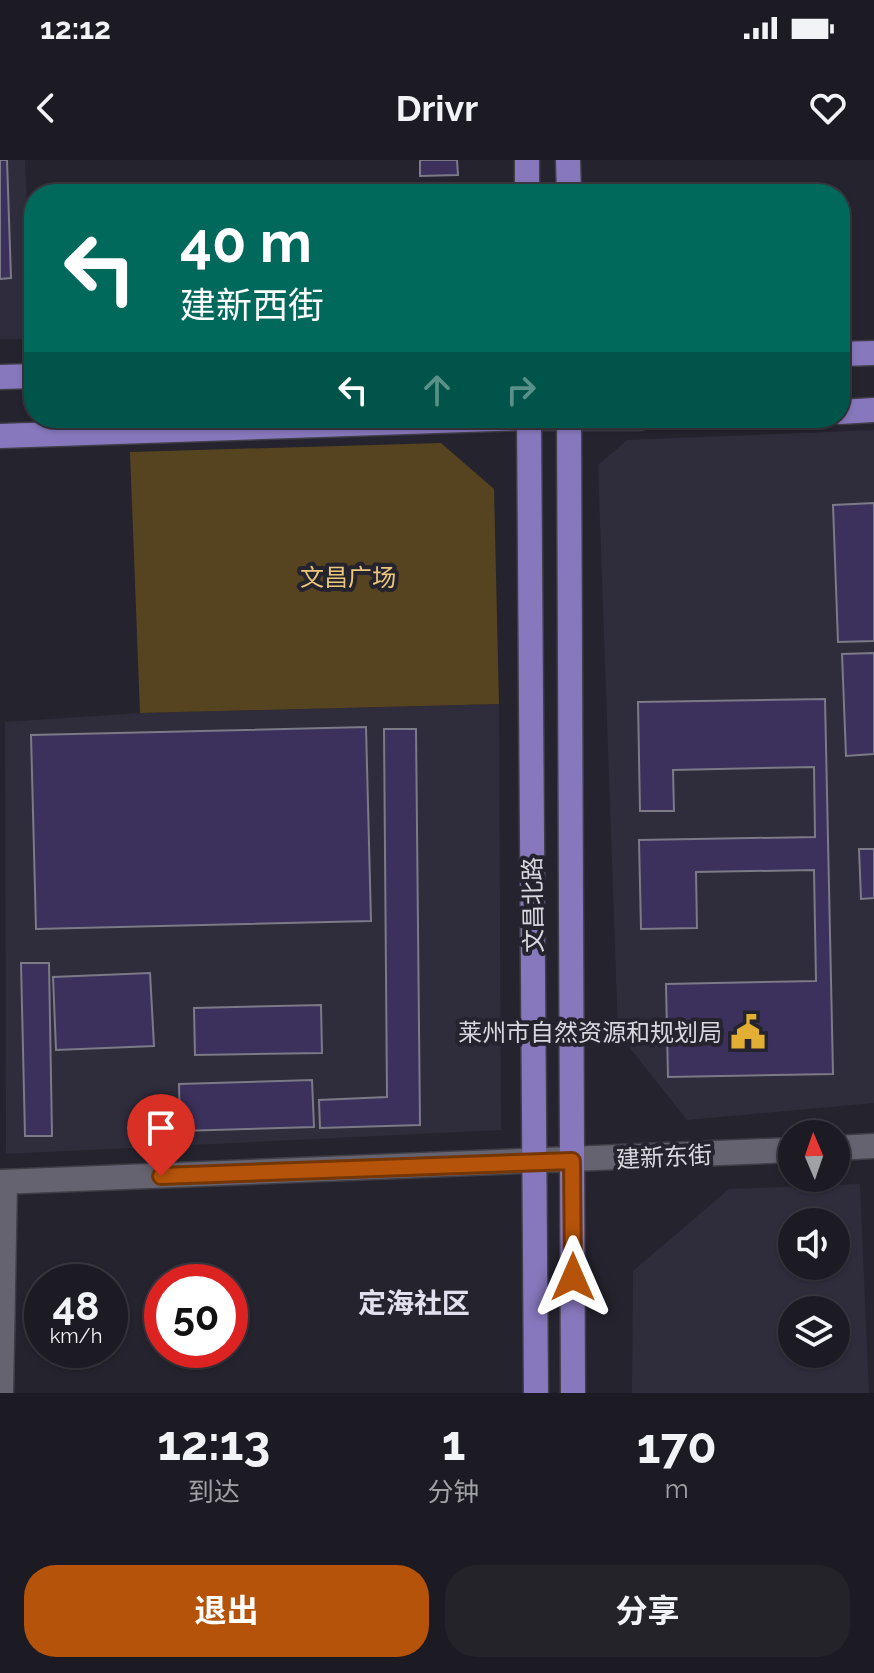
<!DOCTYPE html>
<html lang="zh">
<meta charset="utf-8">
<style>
body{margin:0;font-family:Raleway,"Noto Sans SC",sans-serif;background:#25232a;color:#f1f3f6;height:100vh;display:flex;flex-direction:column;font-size:30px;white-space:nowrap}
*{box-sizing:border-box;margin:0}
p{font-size:26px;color:#a0a1a5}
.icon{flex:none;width:44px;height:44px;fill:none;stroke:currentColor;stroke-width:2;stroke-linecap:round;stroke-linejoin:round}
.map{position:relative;height:1233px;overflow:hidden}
.drawer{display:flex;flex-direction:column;background:#1c1a22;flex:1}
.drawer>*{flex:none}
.hud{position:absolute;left:24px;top:24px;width:826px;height:244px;border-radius:32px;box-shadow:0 2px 6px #0004,0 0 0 2px #3a3840;background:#00695c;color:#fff;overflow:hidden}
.needle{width:52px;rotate:358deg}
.controls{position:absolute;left:778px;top:960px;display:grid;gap:16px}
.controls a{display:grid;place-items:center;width:72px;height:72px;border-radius:50%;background:#1c1a22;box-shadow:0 2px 6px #0004,0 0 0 2px #3a3840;font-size:40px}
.speed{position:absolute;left:24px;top:1104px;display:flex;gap:16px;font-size:40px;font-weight:700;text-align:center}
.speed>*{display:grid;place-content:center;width:104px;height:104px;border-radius:50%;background:#1c1a22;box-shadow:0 2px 6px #0004,0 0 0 2px #3a3840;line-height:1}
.speed small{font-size:20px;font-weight:400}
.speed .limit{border:12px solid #d22;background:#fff;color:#111}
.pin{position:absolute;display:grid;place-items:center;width:68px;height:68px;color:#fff;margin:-82px -34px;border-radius:50% 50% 50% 0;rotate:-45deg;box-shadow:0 0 8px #0007}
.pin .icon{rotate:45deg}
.me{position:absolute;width:88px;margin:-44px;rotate:0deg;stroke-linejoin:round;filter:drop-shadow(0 0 6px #0008)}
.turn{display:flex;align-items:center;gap:28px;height:168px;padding:0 24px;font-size:36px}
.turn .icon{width:104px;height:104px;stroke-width:2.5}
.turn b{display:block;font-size:56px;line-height:68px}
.lanes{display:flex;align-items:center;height:76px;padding:0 24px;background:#0003;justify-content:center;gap:40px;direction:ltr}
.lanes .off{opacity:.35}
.eta{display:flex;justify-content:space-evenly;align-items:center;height:136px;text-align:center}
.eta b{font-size:48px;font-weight:700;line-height:56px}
.primary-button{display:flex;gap:16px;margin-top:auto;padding:16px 24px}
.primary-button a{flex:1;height:92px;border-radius:32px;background:#b45309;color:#fff;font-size:32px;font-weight:700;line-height:92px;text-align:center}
.primary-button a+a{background:#25232a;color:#f1f3f6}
.status{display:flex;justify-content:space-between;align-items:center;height:56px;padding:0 40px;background:#1c1a22;direction:ltr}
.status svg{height:22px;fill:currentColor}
header{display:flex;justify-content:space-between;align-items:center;height:104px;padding:0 24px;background:#1c1a22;font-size:36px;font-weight:700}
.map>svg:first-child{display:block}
.built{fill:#2f2c3c;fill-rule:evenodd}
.green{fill:#564420}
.building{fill:#3b315c;stroke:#7c7a87;stroke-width:2}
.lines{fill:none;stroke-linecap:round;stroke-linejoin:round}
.minor-casing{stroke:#3f3d46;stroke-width:27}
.major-casing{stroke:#3f3d46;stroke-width:27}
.minor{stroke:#65636f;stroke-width:24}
.major{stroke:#8777bc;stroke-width:24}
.route-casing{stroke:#753606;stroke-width:20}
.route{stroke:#b45309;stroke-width:14}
.labels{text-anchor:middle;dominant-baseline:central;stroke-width:8;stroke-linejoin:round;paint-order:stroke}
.park-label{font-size:24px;fill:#ecc77b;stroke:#25232d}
.street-label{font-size:24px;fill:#d9d8df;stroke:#25232d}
.poi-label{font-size:24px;fill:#d9d8df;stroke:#25232d;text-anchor:end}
.quarter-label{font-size:28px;font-weight:bold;fill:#e2e0ee;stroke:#25232d}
</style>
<div class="status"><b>12:12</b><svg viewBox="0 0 49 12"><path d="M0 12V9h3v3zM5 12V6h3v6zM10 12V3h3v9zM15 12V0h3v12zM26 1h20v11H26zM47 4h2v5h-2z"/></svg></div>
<header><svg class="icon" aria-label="back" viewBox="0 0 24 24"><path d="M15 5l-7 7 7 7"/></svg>Drivr<svg class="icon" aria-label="heart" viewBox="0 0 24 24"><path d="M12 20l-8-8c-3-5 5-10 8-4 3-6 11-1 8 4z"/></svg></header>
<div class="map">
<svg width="874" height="1233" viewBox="0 0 874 1233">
<rect width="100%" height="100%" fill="#25232d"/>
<g class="built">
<polygon points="0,0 25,0 34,179 0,179"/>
<polygon points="874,270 874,943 687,960 618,873 598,305 627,280"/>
<polygon points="499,544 501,970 6,994 5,562 140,553"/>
<path d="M860 1024 869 1233H632L633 1111 729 1029ZM836 1062V1106H792V1062ZM836 1150V1194H792V1150Z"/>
</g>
<polygon class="green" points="441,283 494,329 499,544 140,553 130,292"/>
<g class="building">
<polygon points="0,0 7,0 11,118 0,119"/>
<polygon points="420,0 457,0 458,15 420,16"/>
<polygon points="422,30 422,34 314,34"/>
<polygon points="874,343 874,481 838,482 833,345"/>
<polygon points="874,493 874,594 846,596 842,494"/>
<polygon points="825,539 833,914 668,917 666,824 816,821 814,710 696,712 697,768 641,769 639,680 815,677 814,607 673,610 674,651 640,651 638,542"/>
<polygon points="366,567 371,761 36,769 31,575"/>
<polygon points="384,569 416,569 420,965 320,968 319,940 387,937"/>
<polygon points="859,689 874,689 874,738 861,739"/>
<polygon points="21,803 49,803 52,976 25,976"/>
<polygon points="150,813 154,886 56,890 53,817"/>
<polygon points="321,845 322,893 195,895 194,848"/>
<polygon points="312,920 314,967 180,971 179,924"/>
</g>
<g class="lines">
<g class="minor-casing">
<g id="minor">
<polyline points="836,988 874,986"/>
<polyline points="0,1022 792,990"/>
<polyline points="1,1233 5,1022"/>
</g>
</g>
<g class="major-casing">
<g id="major">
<polyline points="527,0 527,34"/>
<polyline points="568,0 569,34"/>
<polyline points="840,194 874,193"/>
<polyline points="0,217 34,216"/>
<polyline points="840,252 874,250"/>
<polyline points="529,258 536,1233"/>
<polyline points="534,258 640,258"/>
<polyline points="569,258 573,1233"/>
<polyline points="0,276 522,258"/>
</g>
</g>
<use href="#minor" class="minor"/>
<use href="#major" class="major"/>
</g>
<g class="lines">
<g class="route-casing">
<polyline id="route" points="161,1016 572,1001 573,1117"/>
</g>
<use href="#route" class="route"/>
</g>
<defs>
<g id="civic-bare" transform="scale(2.76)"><path d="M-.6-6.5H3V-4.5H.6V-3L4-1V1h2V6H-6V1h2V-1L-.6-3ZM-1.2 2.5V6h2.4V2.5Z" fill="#e2af34" stroke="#25232d" stroke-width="2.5" paint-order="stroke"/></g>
</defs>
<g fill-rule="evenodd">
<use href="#civic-bare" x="748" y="872"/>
</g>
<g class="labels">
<g class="park-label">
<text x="348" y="417">文昌广场</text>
</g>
<g class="street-label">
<text transform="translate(533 745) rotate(-91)">文昌北路</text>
<text transform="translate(664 997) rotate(-3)">建新东街</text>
</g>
<g class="poi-label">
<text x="722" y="872">莱州市自然资源和规划局</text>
</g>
<g class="quarter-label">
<text x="414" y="1143">定海社区</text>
</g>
</g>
</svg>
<div class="controls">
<a><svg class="needle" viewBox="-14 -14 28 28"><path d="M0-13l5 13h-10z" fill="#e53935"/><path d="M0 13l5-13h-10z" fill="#a0a1a5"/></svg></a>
<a><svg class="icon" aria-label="sound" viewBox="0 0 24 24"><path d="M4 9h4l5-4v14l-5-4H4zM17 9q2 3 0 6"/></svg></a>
<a><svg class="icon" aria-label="layers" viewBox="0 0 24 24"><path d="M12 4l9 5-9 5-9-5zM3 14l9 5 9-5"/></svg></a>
</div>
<div class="speed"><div>48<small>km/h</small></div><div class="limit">50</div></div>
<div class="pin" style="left:161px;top:1016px;background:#d93025"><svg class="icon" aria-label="arrive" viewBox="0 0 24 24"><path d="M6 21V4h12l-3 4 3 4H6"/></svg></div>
<svg class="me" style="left:573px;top:1117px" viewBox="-20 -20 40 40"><path d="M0-17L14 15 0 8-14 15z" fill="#b45309" stroke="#fff" stroke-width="4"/></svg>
<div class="hud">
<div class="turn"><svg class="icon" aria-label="left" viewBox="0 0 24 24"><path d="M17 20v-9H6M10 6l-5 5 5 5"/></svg><div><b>40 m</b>建新西街</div></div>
<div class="lanes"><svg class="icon" aria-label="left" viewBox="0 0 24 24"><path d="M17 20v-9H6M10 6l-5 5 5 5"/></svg><svg class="icon off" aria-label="ahead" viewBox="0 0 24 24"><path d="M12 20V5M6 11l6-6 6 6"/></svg><svg class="icon off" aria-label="right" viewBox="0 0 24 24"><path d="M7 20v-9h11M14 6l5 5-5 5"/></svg></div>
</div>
</div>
<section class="drawer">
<div class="eta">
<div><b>12:13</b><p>到达</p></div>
<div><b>1</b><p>分钟</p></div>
<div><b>170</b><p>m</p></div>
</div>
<div class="primary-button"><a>退出</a><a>分享</a></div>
</section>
